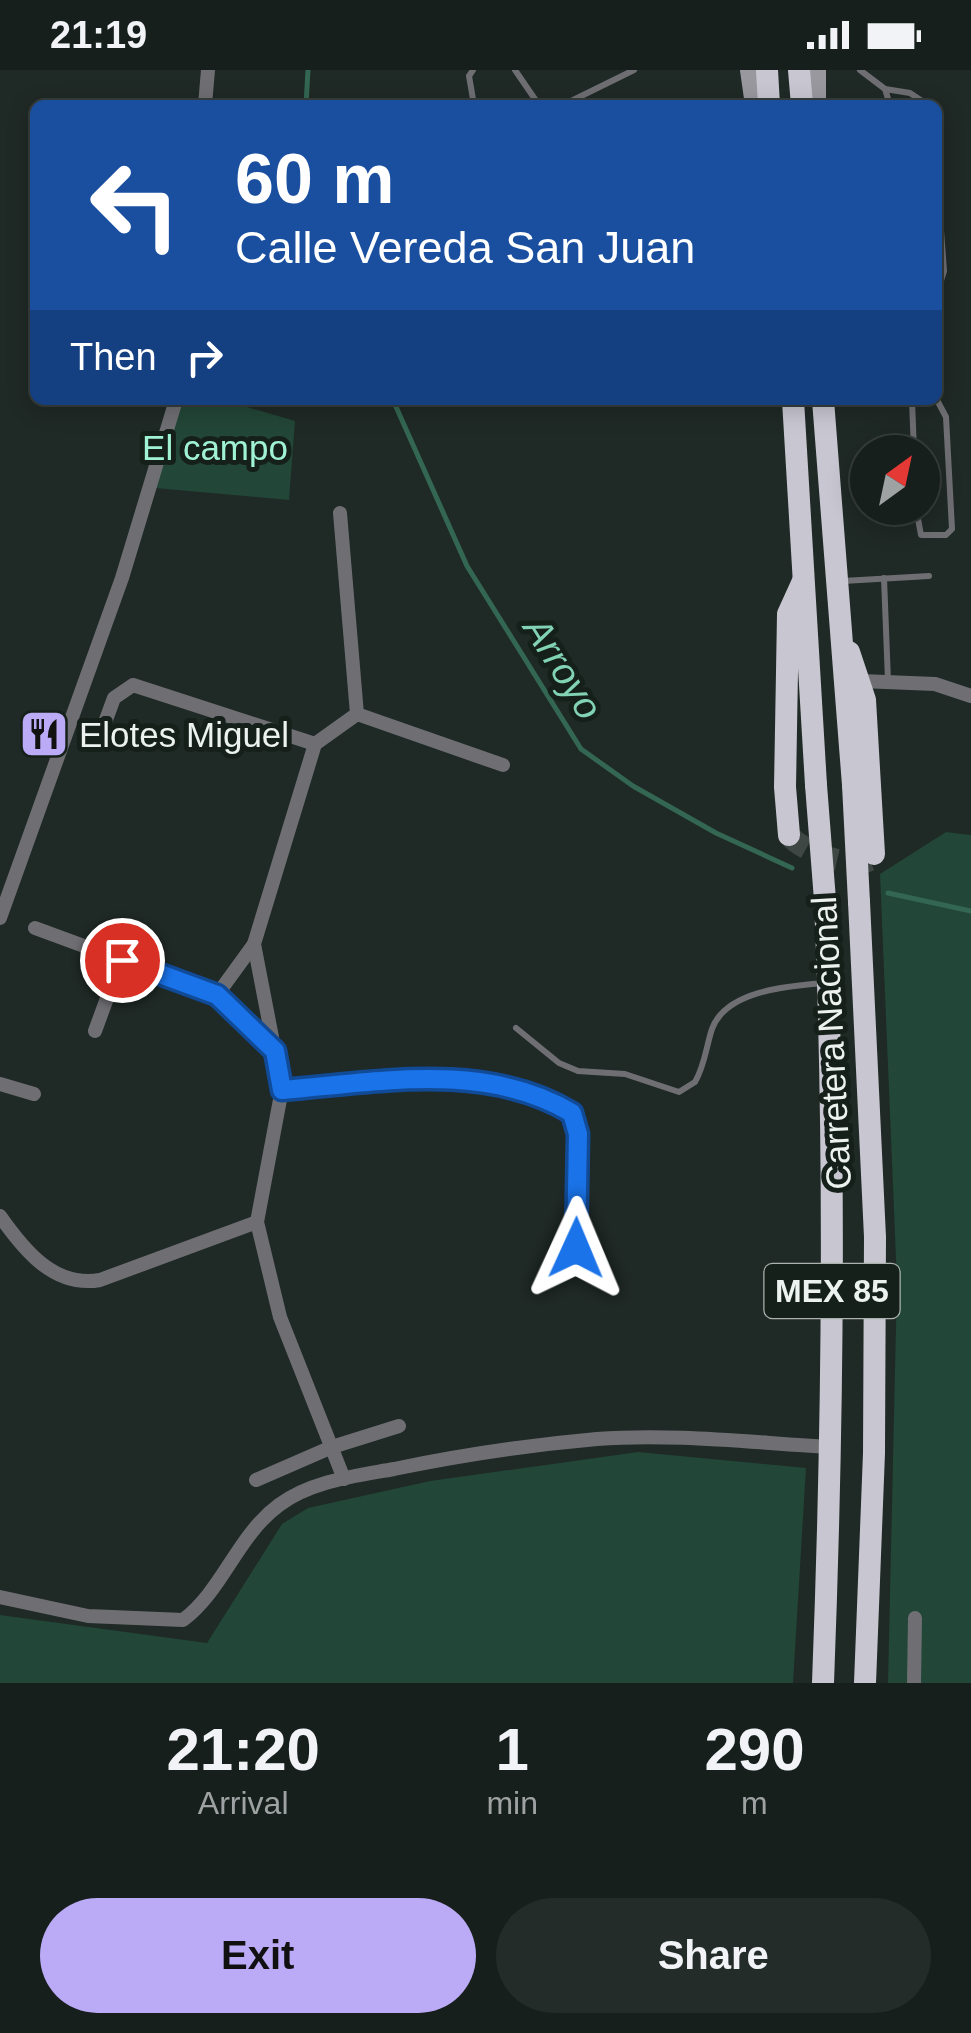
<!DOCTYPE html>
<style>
body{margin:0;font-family:Arial,sans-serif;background:#242c29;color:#f1f3f6;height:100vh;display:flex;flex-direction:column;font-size:38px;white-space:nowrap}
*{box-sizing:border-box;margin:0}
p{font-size:32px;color:#9ea2a3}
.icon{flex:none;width:55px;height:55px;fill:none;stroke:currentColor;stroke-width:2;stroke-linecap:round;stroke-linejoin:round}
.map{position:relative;height:1613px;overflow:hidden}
.sheet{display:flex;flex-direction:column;background:#171f1c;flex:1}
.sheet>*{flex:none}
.banner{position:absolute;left:30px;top:30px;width:912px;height:305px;border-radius:15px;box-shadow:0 5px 25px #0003,0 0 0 2px #363d3b;background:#1a4fa0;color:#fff;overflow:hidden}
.needle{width:65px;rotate:33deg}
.controls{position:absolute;left:850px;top:365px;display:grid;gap:20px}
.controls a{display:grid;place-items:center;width:90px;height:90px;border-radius:50%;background:#171f1c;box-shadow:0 5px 25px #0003,0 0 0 2px #363d3b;font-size:50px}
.pin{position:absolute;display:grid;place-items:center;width:85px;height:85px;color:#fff;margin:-42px;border:5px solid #fff;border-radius:50%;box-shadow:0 2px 10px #0007}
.me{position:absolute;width:110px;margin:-55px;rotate:1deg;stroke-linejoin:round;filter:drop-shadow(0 0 8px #0008)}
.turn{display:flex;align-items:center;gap:35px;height:210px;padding:0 40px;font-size:45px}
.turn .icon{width:130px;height:130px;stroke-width:2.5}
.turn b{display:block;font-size:70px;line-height:85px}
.then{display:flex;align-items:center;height:95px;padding:0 40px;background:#0003;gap:20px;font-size:38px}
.eta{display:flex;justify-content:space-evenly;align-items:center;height:170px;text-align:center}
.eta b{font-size:60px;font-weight:700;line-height:70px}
.primary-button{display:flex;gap:20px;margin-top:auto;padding:20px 40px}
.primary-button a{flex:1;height:115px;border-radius:60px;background:#bbaaf6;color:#111;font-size:40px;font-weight:700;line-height:115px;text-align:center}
.primary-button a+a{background:#242c29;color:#f1f3f6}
.status{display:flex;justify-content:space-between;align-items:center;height:70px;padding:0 50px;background:#171f1c;direction:ltr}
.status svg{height:28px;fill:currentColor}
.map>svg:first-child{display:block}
.green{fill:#224638}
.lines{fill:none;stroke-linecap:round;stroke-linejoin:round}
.stream{stroke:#336653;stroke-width:5}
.trunk-tunnel{stroke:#3e4743;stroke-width:22;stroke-dasharray:22 11;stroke-linecap:butt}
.service{stroke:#6f6f73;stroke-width:6}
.minor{stroke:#6f6f73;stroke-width:14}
.secondary{stroke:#99989f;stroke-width:20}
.trunk{stroke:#c8c6d0;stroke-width:22}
.trunk-bridge{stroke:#c8c6d0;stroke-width:22}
.route-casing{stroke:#114b97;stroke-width:25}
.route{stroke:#1a73e8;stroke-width:18}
.labels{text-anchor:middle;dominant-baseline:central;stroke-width:10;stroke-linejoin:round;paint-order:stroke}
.shield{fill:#16201b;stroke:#acb3af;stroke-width:2.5}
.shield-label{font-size:32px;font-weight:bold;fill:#ecf2ef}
.park-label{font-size:35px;fill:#a0f3d2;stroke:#16201b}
.poi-label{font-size:35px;fill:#ecf2ef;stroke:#16201b;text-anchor:start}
.street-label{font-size:35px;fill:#ecf2ef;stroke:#16201b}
.water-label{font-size:38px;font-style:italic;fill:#81d3b3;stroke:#16201b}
</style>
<div class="status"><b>21:19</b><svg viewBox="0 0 49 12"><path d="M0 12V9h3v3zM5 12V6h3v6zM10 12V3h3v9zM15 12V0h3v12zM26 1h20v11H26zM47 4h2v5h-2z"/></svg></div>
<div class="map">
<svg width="971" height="1613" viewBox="0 0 971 1613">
<rect width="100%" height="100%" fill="#1f2925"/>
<g class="green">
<polygon points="178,330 223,330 295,351 289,430 155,418"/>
<polygon points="946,762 971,765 971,1613 888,1613 897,1212 880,804"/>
<polygon points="638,1382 806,1398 793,1613 0,1613 0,1545 207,1573 282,1454 308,1438 430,1411"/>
</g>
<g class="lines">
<g class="stream">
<polyline points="306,35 308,0"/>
<polyline points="393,330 467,496 581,679 633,716 716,763 792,798"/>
<polyline points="888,823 971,841"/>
</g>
<path class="trunk-tunnel" d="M789 765C802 782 853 800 872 789"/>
<g class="service">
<polyline points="473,0 469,6 474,35"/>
<polyline points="515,0 539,35"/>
<polyline points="860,0 885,19 890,35"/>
<polyline points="885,19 910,23 928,35"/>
<polyline points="563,35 634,0"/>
<polyline points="938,120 944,201 938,220"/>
<polyline points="912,330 914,382"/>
<polyline points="916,438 921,465 946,465 952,459 946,347 937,330"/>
<polyline points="884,508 888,611"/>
<polyline points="843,511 929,506"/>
<path d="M516 958 559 993 578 1001 625 1004 679 1022 695 1012C705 995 706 977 712 959 726 920 789 916 825 913"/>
</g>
<g class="minor">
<polyline points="205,35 208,0"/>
<polyline points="340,443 357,644 315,674 254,874 282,1019 257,1152 280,1247 344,1409"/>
<polyline points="861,611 935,614 971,626"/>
<polyline points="357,644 503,695"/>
<polyline points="100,666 114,628 133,615 315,674"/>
<polyline points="0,848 122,508 176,330"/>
<polyline points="35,858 217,925 274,980"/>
<polyline points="217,925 254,874"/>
<polyline points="95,961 121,890"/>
<polyline points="0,1014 34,1024"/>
<path d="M282 1019C377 1012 486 991 572 1043L579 1064 576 1178"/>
<path d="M0 1146C24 1180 54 1218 100 1210L257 1152"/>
<polyline points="256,1410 332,1377 399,1356"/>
<path d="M0 1527 88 1546 183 1550C223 1520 237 1466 279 1435 311 1411 356 1406 394 1399 461 1385 529 1375 597 1369 674 1363 755 1373 832 1377"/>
<polyline points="914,1613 915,1548"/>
</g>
<g class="secondary">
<polyline points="750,0 755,35"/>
<polyline points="816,35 816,0"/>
</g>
<g class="trunk">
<polyline points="767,0 769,35"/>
<polyline points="799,0 802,35"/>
<polyline points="793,330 816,715"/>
<polyline points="823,330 853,715"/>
<polyline points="849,582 865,630 874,784"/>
<polyline points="789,765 785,717 788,544 803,511"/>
<polyline points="859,832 875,1167 874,1383 865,1613"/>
<path d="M823 1613C833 1352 836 1091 825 830"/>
</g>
<g class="trunk-bridge">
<polyline points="816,715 825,830"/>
<polyline points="853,715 859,832"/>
</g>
</g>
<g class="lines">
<g class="route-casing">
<path id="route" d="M122 890 217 925 275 981 282 1020C377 1012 486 991 572 1043L578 1064 576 1178"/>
</g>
<use href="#route" class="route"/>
</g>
<defs>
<g id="restaurant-square" transform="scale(2.5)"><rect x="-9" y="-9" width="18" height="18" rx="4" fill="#bbaaf6" stroke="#16201b"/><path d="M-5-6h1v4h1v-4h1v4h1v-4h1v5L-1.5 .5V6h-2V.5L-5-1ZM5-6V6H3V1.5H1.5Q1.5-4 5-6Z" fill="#111"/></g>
</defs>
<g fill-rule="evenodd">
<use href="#restaurant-square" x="44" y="664"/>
</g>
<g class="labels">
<rect class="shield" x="764.5" y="1194" width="135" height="54" rx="8"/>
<g class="shield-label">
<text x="832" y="1221">MEX 85</text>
</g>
<g class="park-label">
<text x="215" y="377">El campo</text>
</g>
<g class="poi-label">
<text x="79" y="664">Elotes Miguel</text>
</g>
<g class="street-label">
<text transform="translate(831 973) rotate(-93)">Carretera Nacional</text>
</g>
<g class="water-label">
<text transform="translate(563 598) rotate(58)">Arroyo</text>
</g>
</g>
</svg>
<div class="controls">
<a><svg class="needle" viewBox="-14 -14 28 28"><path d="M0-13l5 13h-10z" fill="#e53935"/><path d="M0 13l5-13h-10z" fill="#9ea2a3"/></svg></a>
</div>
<div class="pin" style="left:122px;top:890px;background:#d93025"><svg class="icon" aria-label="arrive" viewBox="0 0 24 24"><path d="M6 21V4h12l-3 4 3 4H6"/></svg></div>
<svg class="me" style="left:576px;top:1178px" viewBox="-20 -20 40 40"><path d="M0-17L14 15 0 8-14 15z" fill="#1a73e8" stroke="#fff" stroke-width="4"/></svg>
<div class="banner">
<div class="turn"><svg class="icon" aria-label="left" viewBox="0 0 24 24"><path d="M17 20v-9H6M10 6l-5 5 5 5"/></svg><div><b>60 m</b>Calle Vereda San Juan</div></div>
<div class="then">Then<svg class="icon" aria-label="right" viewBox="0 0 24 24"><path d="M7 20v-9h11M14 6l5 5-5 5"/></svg></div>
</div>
</div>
<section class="sheet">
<div class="eta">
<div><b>21:20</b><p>Arrival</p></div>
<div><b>1</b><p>min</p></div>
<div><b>290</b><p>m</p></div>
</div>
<div class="primary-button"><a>Exit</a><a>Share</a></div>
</section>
